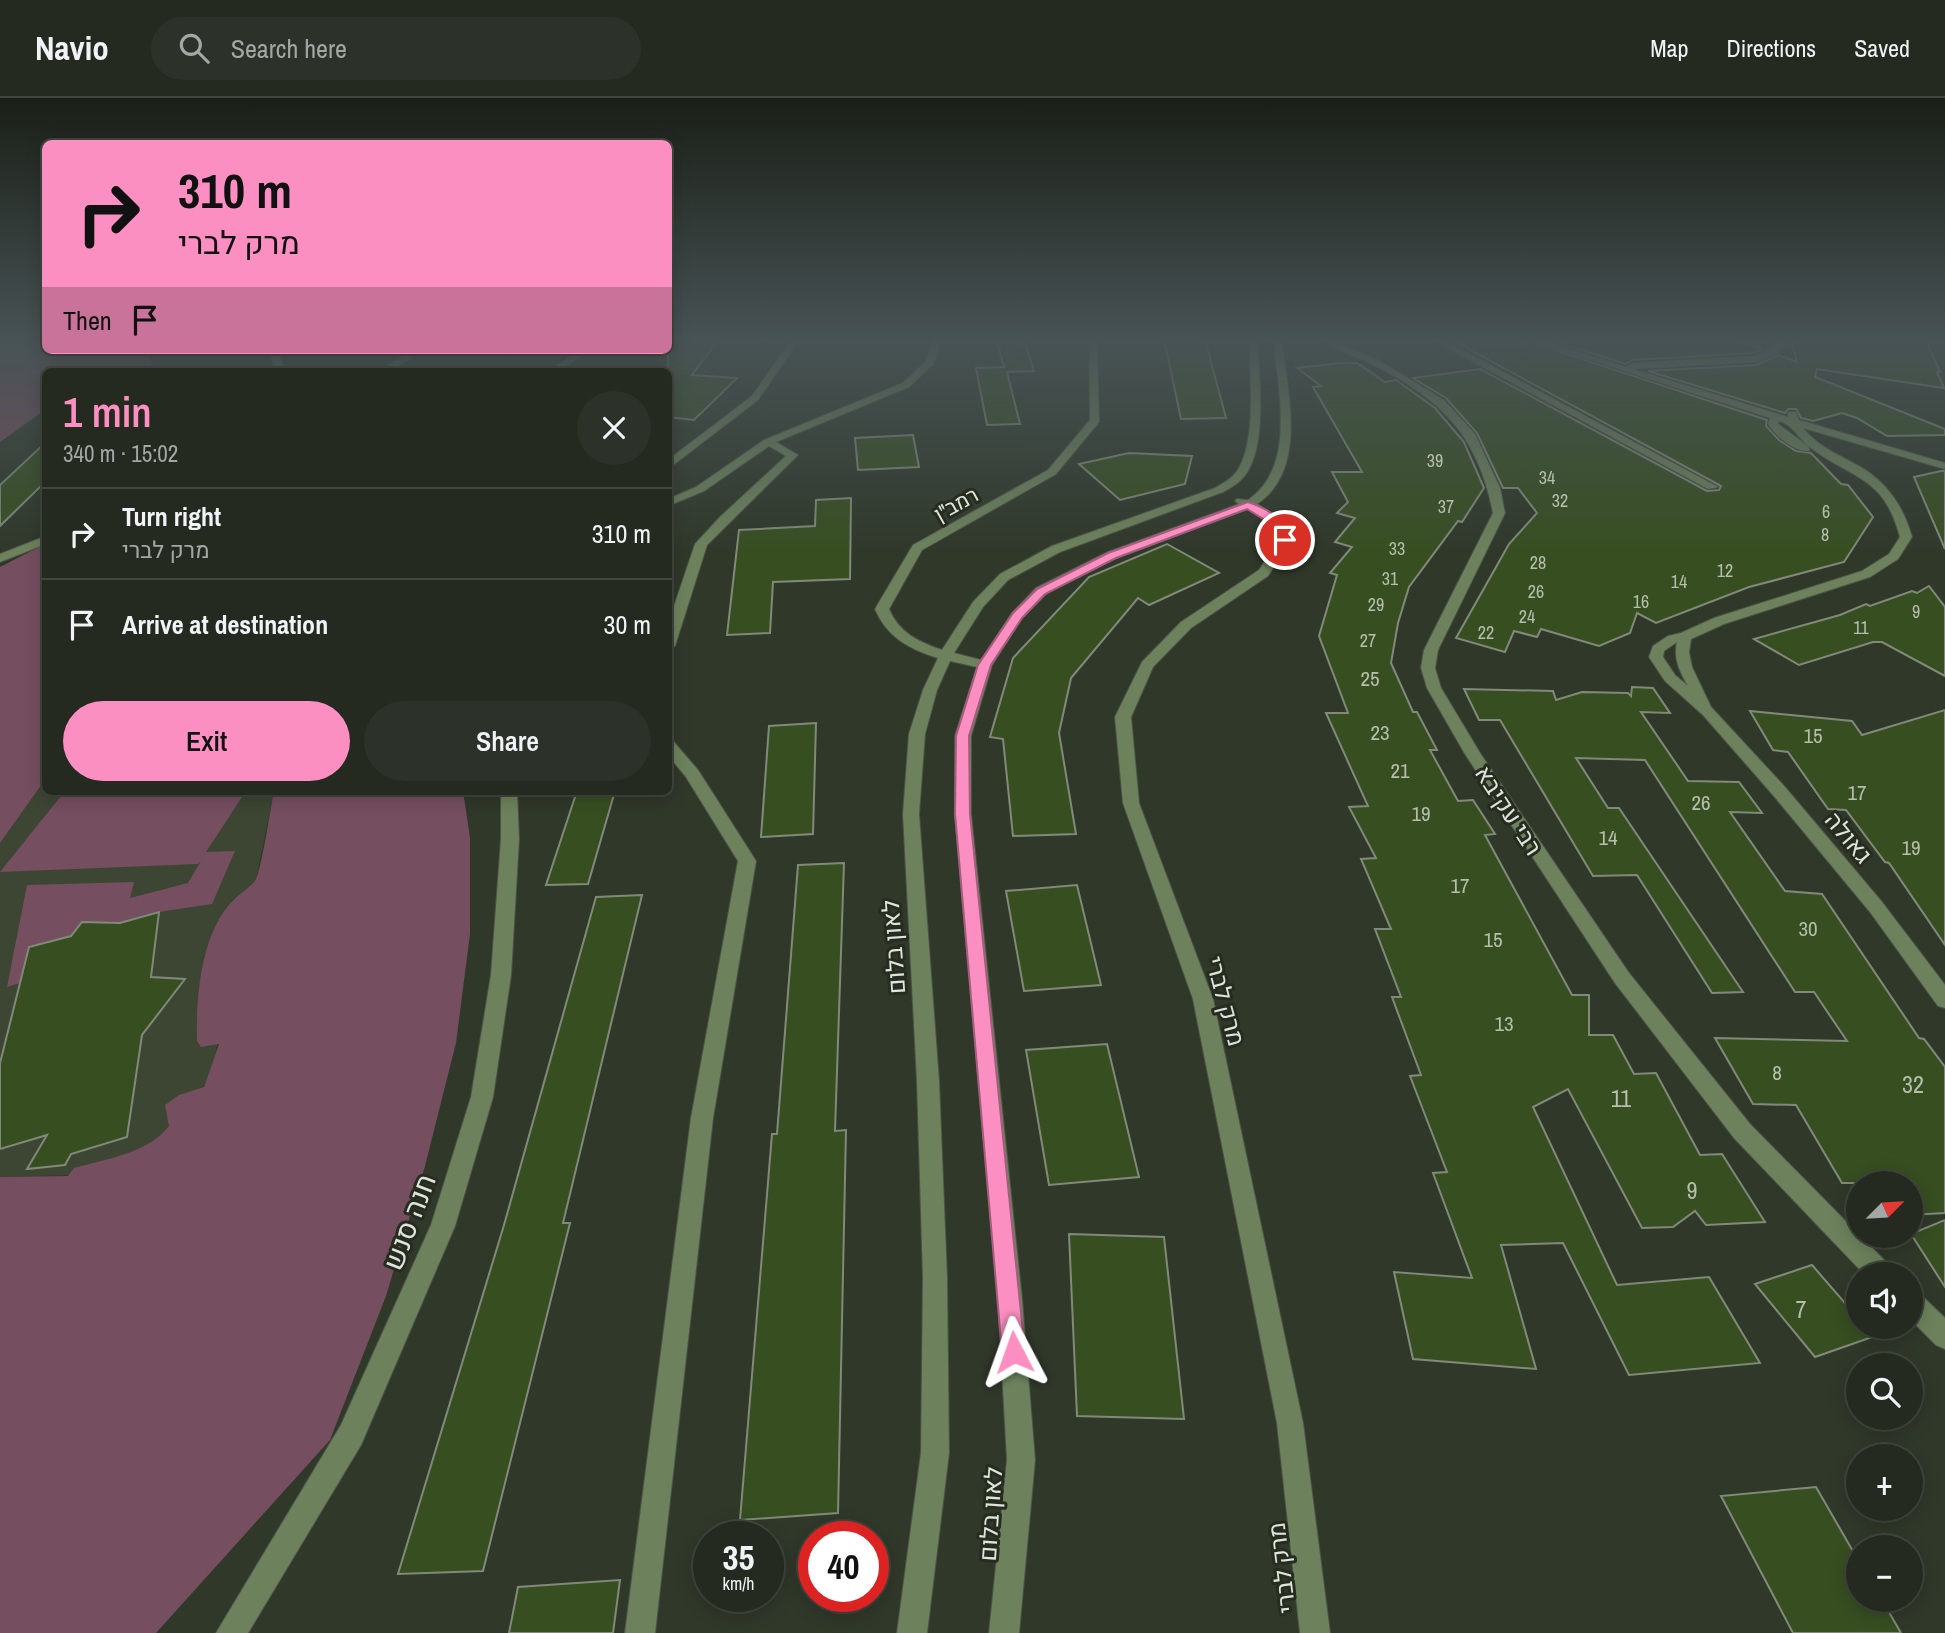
<!DOCTYPE html>
<meta charset="utf-8">
<style>
body{margin:0;font-family:"Archivo Narrow",Heebo,sans-serif;background:#2c3229;color:#f1f3f6;height:100vh;display:flex;flex-direction:column;font-size:26px;white-space:nowrap}
*{box-sizing:border-box;margin:0}
p{font-size:23px;color:#a3a7a5}
.icon{flex:none;width:38px;height:38px;fill:none;stroke:currentColor;stroke-width:2;stroke-linecap:round;stroke-linejoin:round}
.map{position:relative;flex:1;overflow:hidden}
.drawer{position:absolute;left:42px;top:270px;width:630px;height:427px;display:flex;flex-direction:column;background:#242a20;border-radius:10px;box-shadow:0 4px 18px #0003,0 0 0 2px #41463e}
.drawer>*{flex:none}
.top-card{position:absolute;left:42px;top:42px;width:630px;height:214px;border-radius:10px;box-shadow:0 4px 18px #0003,0 0 0 2px #41463e;background:#fc8fc1;color:#111;overflow:hidden}
.needle{width:46px;rotate:66deg}
.tools{position:absolute;left:1846px;top:1073px;display:grid;gap:14px}
.tools a{display:grid;place-items:center;width:77px;height:77px;border-radius:50%;background:#242a20;box-shadow:0 4px 18px #0003,0 0 0 2px #41463e;font-size:35px}
.speed{position:absolute;left:693px;top:1423px;display:flex;gap:14px;font-size:35px;font-weight:700;text-align:center}
.speed>*{display:grid;place-content:center;width:91px;height:91px;border-radius:50%;background:#242a20;box-shadow:0 4px 18px #0003,0 0 0 2px #41463e;line-height:1}
.speed small{font-size:18px;font-weight:400}
.speed .limit{border:10px solid #d22;background:#fff;color:#111}
.pin{position:absolute;display:grid;place-items:center;width:60px;height:60px;color:#fff;margin:-30px;border:4px solid #fff;border-radius:50%;box-shadow:0 2px 7px #0007}
.me{position:absolute;width:77px;margin:-38px;rotate:356deg;stroke-linejoin:round;filter:drop-shadow(0 0 5px #0008)}
.turn{display:flex;align-items:center;gap:24px;height:147px;padding:0 21px;font-size:32px}
.turn .icon{width:91px;height:91px;stroke-width:2.5}
.turn b{display:block;font-size:49px;line-height:60px}
.then{display:flex;align-items:center;height:66px;padding:0 21px;background:#0003;gap:14px;font-size:26px}
.round{display:grid;place-items:center;flex:none;width:74px;height:74px;border-radius:37px;background:#2c3229}
.overview{display:flex;align-items:center;justify-content:space-between;height:119px;padding:0 21px}
h1{font-size:42px;font-weight:600;line-height:52px;color:#fc8fc1}
.cta{display:flex;gap:14px;margin-top:auto;padding:14px 21px}
.cta a{flex:1;height:80px;border-radius:42px;background:#fc8fc1;color:#111;font-size:28px;font-weight:600;line-height:80px;text-align:center}
.cta a+a{background:#2c3229;color:#f1f3f6}
ul{padding:0;list-style:none}
li{display:flex;align-items:center;gap:21px;height:91px;padding:0 21px;border-top:2px solid #41463e}
li div{flex:1}
li b{display:block;font-size:26px}
li em{font-style:normal}
header{display:flex;align-items:center;gap:42px;box-sizing:border-box;height:98px;padding:0 35px;background:#242a20;border-bottom:2px solid #41463e}
header strong{font-size:33px}
nav{display:flex;gap:38px;margin-inline-start:auto;font-size:24px}
.search{width:490px;height:63px;background:#2c3229;display:flex;align-items:center;gap:18px;box-sizing:border-box;padding:0 24px;border-radius:38px;color:#a3a7a5;font-size:26px}
.map>svg:first-child{display:block}
.built{fill:#3c4633}
.green{fill:#754e5f}
.building{fill:#374e21;stroke:#818a7a;stroke-width:2}
.lines{fill:none;stroke-linecap:round;stroke-linejoin:round}
.minor-casing{stroke:#4c5446;stroke-width:2}
.minor{fill:#6d825c;fill-rule:evenodd}
.route{fill:#fc8fc1;stroke:#a45d7d;stroke-width:2}
.labels{text-anchor:middle;dominant-baseline:central;stroke-width:6;stroke-linejoin:round;paint-order:stroke}
.far-number-label{font-size:18px;fill:#b6bfad}
.far-street-label{font-size:21px;fill:#e0e5dc;stroke:#262d20}
.number-label{font-size:21px;fill:#b6bfad}
.street-label{font-size:24px;fill:#e0e5dc;stroke:#262d20}
.near-number-label{font-size:24px;fill:#b6bfad}
.near-street-label{font-size:28px;fill:#e0e5dc;stroke:#262d20}
</style>
<header>
<strong>Navio</strong>
<div class="search"><svg class="icon" aria-label="search" viewBox="0 0 24 24"><circle cx="10" cy="10" r="6"/><path d="M15 15l6 6"/></svg>Search here</div>
<nav><a>Map</a><a>Directions</a><a>Saved</a></nav>
</header>
<div class="map">
<svg width="1945" height="1535" viewBox="0 0 1945 1535">
<rect width="100%" height="100%" fill="#30382a"/>
<polygon class="built" points="45,682 46,693 274,693 256,782 211,974 157,1075 0,1079 0,745"/>
<g class="green">
<polygon points="0,241 45,241 46,252 149,252 153,273 46,273 45,312 0,344"/>
<polygon points="45,446 45,682 0,745 0,469"/>
<polygon points="65,693 246,693 206,754 235,753 212,806 159,814 106,829 82,824 71,838 30,849 20,885 7,889 27,787 134,784 130,800 188,785 201,763 198,766 0,774"/>
<path d="M274 693H463L470 740V836L456 945 425 1068 386 1198 330 1342 156 1535H0V1079L68 1078 74 1070C106 1061 148 1055 169 1028L165 1007 179 997 204 989 219 946 201 949 197 943C196 901 200 843 228 808 236 798 247 792 255 783 261 776 271 707 274 693Z"/>
</g>
<g class="building">
<polygon points="668,241 719,241 692,277 737,280 694,322 668,319"/>
<polygon points="1164,241 1205,241 1226,320 1181,321"/>
<polygon points="1450,241 1521,241 1767,322 1766,328 1779,342 1796,353 1811,355 1841,386 1848,387 1873,419 1844,464 1749,489 1656,525 1637,515 1630,535 1599,548 1541,531 1537,539 1514,533 1505,554 1456,540 1509,446 1537,415 1518,390 1503,390 1477,335 1446,300 1413,280 1480,271 1707,393 1719,392 1721,388"/>
<polygon points="1546,241 1736,241 1762,251 1754,255 1632,262 1626,266"/>
<polygon points="1791,241 1925,241 1940,274 1937,274 1944,290 1817,271 1815,279 1945,331 1945,337 1887,338 1857,320 1842,315 1813,323 1801,320 1796,311 1788,311 1785,315 1648,273 1756,267 1779,257 1797,264"/>
<polygon points="997,245 1025,245 1034,273 1007,274 1020,326 987,327 976,270 1004,269"/>
<polygon points="1341,265 1357,265 1385,284 1396,282 1435,310 1464,344 1484,390 1462,424 1458,423 1409,489 1398,525 1391,565 1413,614 1417,614 1437,652 1430,652 1458,703 1473,702 1495,736 1485,737 1572,897 1589,897 1589,937 1613,937 1634,976 1656,975 1700,1057 1722,1056 1765,1124 1706,1127 1695,1113 1673,1129 1642,1130 1568,991 1533,1009 1617,1187 1709,1179 1760,1265 1629,1277 1563,1145 1501,1147 1536,1271 1413,1261 1394,1174 1472,1180 1433,1075 1447,1074 1410,978 1421,977 1392,899 1401,899 1375,831 1391,831 1361,761 1376,760 1349,709 1368,708 1326,615 1348,615 1319,538 1337,477 1330,475 1352,449 1335,444 1355,420 1337,415 1348,404 1332,374 1362,374 1313,289 1321,288 1297,270"/>
<polygon points="913,337 919,369 858,372 855,340"/>
<polygon points="46,344 46,383 0,428 0,387"/>
<polygon points="1129,355 1192,358 1185,386 1120,402 1079,366"/>
<polygon points="1941,373 1945,373 1945,451 1914,379"/>
<polygon points="851,400 850,481 773,484 770,535 727,537 739,432 815,428 816,402"/>
<polygon points="1167,446 1219,475 1149,507 1138,500 1071,580 1059,635 1076,736 1013,738 1003,641 990,639 1013,560 1089,479"/>
<polygon points="1929,488 1945,509 1945,578 1882,544 1873,544 1799,567 1754,541 1840,517 1866,506 1870,508 1912,493 1917,495"/>
<polygon points="1632,589 1653,590 1670,615 1641,614 1688,683 1739,684 1762,715 1730,714 1785,793 1822,796 1919,940 1924,941 1945,969 1945,1115 1911,1117 1911,1085 1842,1085 1796,1007 1753,1006 1715,940 1847,943 1814,894 1795,894 1645,662 1576,660 1608,710 1619,710 1743,894 1712,895 1637,777 1593,778 1500,622 1479,622 1464,591 1553,593 1556,602 1582,594 1628,595 1631,598"/>
<polygon points="1945,612 1945,847 1889,765 1885,764 1846,712 1828,711 1788,654 1773,652 1750,613 1852,623 1862,637"/>
<polygon points="816,625 813,736 761,739 769,628"/>
<polygon points="577,693 615,693 588,786 546,787"/>
<polygon points="844,765 835,1033 846,1032 838,1415 740,1422 772,1036 777,1036 798,767"/>
<polygon points="1077,787 1101,887 1024,893 1006,793"/>
<polygon points="642,797 563,1125 570,1125 483,1473 398,1476 504,1127 596,799"/>
<polygon points="159,814 151,879 185,881 142,937 127,1039 71,1056 65,1067 27,1071 47,1037 0,1051 0,965 29,849 71,838 82,824 120,825"/>
<polygon points="1107,946 1139,1079 1049,1087 1026,952"/>
<polygon points="1945,1122 1945,1189 1911,1136"/>
<polygon points="1069,1136 1164,1139 1184,1321 1077,1318"/>
<polygon points="1812,1167 1858,1220 1858,1228 1866,1228 1875,1238 1815,1259 1755,1186"/>
<polygon points="1816,1389 1858,1462 1858,1502 1882,1502 1901,1535 1793,1535 1721,1398"/>
<polygon points="620,1482 613,1535 509,1535 518,1489"/>
</g>
<g class="lines">
<g class="minor-casing">
<g id="minor">
<polygon points="792,241 800,241 758,302 668,371 668,362 752,298"/>
<polygon points="934,241 942,241 934,265 909,289 776,344 798,357 707,447 675,548 668,552 668,526 695,446 720,419 786,358 769,348 704,393 668,408 668,401 696,389 764,342 903,285 925,264"/>
<path d="M1089 241H1097L1099 324 1056 376 922 452 889 511C899 535 919 544 942 552L973 504 1000 476 1052 448 1215 390C1223 385 1232 381 1237 373 1257 344 1250 276 1249 241H1257C1259 278 1267 340 1248 373 1242 383 1233 389 1223 394L1060 454 1008 482 983 509 954 555 981 562 1012 515 1036 490 1108 454 1239 406 1235 403 1237 401 1248 402C1297 369 1278 291 1273 241H1281C1288 293 1308 372 1257 406L1279 420 1291 442 1268 478 1191 530 1153 569 1131 619 1139 705 1213 901 1303 1325 1330 1535H1300L1277 1325 1193 901 1123 705 1115 619 1142 564 1181 524 1259 472 1279 442 1270 425 1248 411 1116 460 1077 478 1046 496 1022 520 992 567 971 638V716L1022 1201 1035 1362 1019 1535H989L1007 1362 998 1201 955 716V638L977 569 950 563 937 592 925 636 919 716 939 983 947 1180 949 1355 927 1535H897L921 1355 923 1180 917 983 903 716 909 636 923 592 938 560C909 551 887 539 875 511L913 447 1048 372 1090 322Z"/>
<path d="M1319 241H1330L1380 263 1444 302 1475 336 1500 390 1505 415 1438 552 1435 570 1441 590 1480 655 1629 875 1750 1026 1890 1168 1893 1176H1864L1734 1040 1615 885 1465 656 1427 590 1421 570 1424 552 1493 415C1478 337 1441 301 1372 266 1355 258 1334 252 1319 241Z"/>
<polygon points="1431,241 1442,241 1718,389 1708,391"/>
<path d="M1524 241H1537L1788 319V314H1796L1799 322 1945 365V371L1803 330C1817 348 1837 356 1857 367 1886 383 1903 407 1912 439L1898 461 1870 479 1724 526 1691 541 1689 554 1692 569 1711 609 1785 689 1882 804 1945 887V910L1938 908 1870 814 1773 697 1703 617 1665 583 1649 559 1653 548 1668 538 1681 535 1714 520 1862 473 1889 456 1900 439C1883 377 1855 383 1811 350 1798 341 1794 327 1779 323L1778 326 1809 349V353C1794 354 1776 338 1768 326L1770 320ZM1677 544C1673 561 1680 574 1688 588L1675 577 1663 559 1664 553Z"/>
<polygon points="1778,241 1786,241 1787,246 1776,256 1756,264 1632,271 1627,268 1632,265 1755,258 1778,245"/>
<polygon points="269,252 277,252 285,273 275,273"/>
<polygon points="414,252 425,252 390,273 378,273"/>
<polygon points="580,252 590,252 560,273 549,273"/>
<polygon points="46,438 46,446 0,464 0,456"/>
<polygon points="668,641 673,643 698,672 756,763 713,1020 655,1535 625,1535 691,1020 738,763 686,679 668,657"/>
<polygon points="501,693 517,693 519,741 511,877 493,999 455,1128 361,1347 248,1535 216,1535 341,1327 431,1127 471,999 491,877 501,741"/>
<polygon points="1911,1193 1920,1196 1945,1220 1945,1251 1936,1247 1911,1222"/>
</g>
</g>
<use href="#minor" class="minor"/>
</g>
<linearGradient id="sky" x2="0" y2="1"><stop stop-color="#1a1f17"/><stop offset="0.53" stop-color="#485355"/><stop offset="1" stop-color="#485355" stop-opacity="0"/></linearGradient>
<rect width="1945" height="456" fill="url(#sky)"/>
<path class="route" d="M1248 404C1264 409 1293 424 1289 444H1281L1273 427 1247 411 1116 460 1045 496 1022 520 991 567 969 638 970 716 1025 1254 1022 1263 1014 1266 1005 1263 1002 1254 955 716 956 638 978 567 1013 515 1037 491 1108 455Z"/>
<g class="labels">
<g class="far-number-label">
<text x="1435" y="362">39</text>
<text x="1547" y="379">34</text>
<text x="1560" y="402">32</text>
<text x="1446" y="408">37</text>
<text x="1826" y="413">6</text>
<text x="1825" y="436">8</text>
<text x="1397" y="450">33</text>
<text x="1538" y="464">28</text>
<text x="1725" y="472">12</text>
<text x="1390" y="480">31</text>
<text x="1679" y="483">14</text>
<text x="1536" y="493">26</text>
<text x="1641" y="503">16</text>
<text x="1376" y="506">29</text>
<text x="1916" y="513">9</text>
<text x="1527" y="518">24</text>
<text x="1861" y="529">11</text>
<text x="1486" y="534">22</text>
<text x="1368" y="542">27</text>
</g>
<g class="far-street-label">
<text transform="translate(956 406) rotate(-29)">רמב"ן</text>
</g>
<g class="number-label">
<text x="1370" y="580">25</text>
<text x="1380" y="634">23</text>
<text x="1813" y="637">15</text>
<text x="1400" y="672">21</text>
<text x="1857" y="694">17</text>
<text x="1701" y="704">26</text>
<text x="1421" y="715">19</text>
<text x="1608" y="739">14</text>
<text x="1911" y="749">19</text>
<text x="1460" y="787">17</text>
<text x="1808" y="830">30</text>
<text x="1493" y="841">15</text>
<text x="1504" y="925">13</text>
<text x="1777" y="974">8</text>
</g>
<g class="street-label">
<text transform="translate(1509 712) rotate(57)">רבי עקיבא</text>
<text transform="translate(1849 739) rotate(50)">גאולה</text>
<text transform="translate(893 849) rotate(-94)">לאון בלום</text>
<text transform="translate(1226 903) rotate(75)">מרק לברי</text>
<text transform="translate(990 1416) rotate(-86)">לאון בלום</text>
<text transform="translate(1281 1470) rotate(-97)">מרק לברי</text>
</g>
<g class="near-number-label">
<text x="1913" y="986">32</text>
<text x="1621" y="1000">11</text>
<text x="1692" y="1092">9</text>
<text x="1801" y="1211">7</text>
</g>
<g class="near-street-label">
<text transform="translate(409 1124) rotate(-69)">חנה סנש</text>
</g>
</g>
</svg>
<div class="tools">
<a><svg class="needle" viewBox="-14 -14 28 28"><path d="M0-13l5 13h-10z" fill="#e53935"/><path d="M0 13l5-13h-10z" fill="#a3a7a5"/></svg></a>
<a><svg class="icon" aria-label="sound" viewBox="0 0 24 24"><path d="M4 9h4l5-4v14l-5-4H4zM17 9q2 3 0 6"/></svg></a>
<a><svg class="icon" aria-label="search" viewBox="0 0 24 24"><circle cx="10" cy="10" r="6"/><path d="M15 15l6 6"/></svg></a>
<a>+</a>
<a>−</a>
</div>
<div class="speed"><div>35<small>km/h</small></div><div class="limit">40</div></div>
<div class="pin" style="left:1285px;top:442px;background:#d93025"><svg class="icon" aria-label="arrive" viewBox="0 0 24 24"><path d="M6 21V4h12l-3 4 3 4H6"/></svg></div>
<svg class="me" style="left:1014px;top:1254px" viewBox="-20 -20 40 40"><path d="M0-17L14 15 0 8-14 15z" fill="#fc8fc1" stroke="#fff" stroke-width="4"/></svg>
<div class="top-card">
<div class="turn"><svg class="icon" aria-label="right" viewBox="0 0 24 24"><path d="M7 20v-9h11M14 6l5 5-5 5"/></svg><div><b>310 m</b>מרק לברי</div></div>
<div class="then">Then<svg class="icon" aria-label="arrive" viewBox="0 0 24 24"><path d="M6 21V4h12l-3 4 3 4H6"/></svg></div>
</div>
<section class="drawer">
<div class="overview"><div><h1>1 min</h1><p>340 m · 15:02</p></div><a class="round"><svg class="icon" aria-label="close" viewBox="0 0 24 24"><path d="M6 6l12 12M18 6L6 18"/></svg></a></div>
<ul>
<li><svg class="icon" aria-label="right" viewBox="0 0 24 24"><path d="M7 20v-9h11M14 6l5 5-5 5"/></svg><div><b>Turn right</b><p>מרק לברי</p></div><em>310 m</em></li>
<li><svg class="icon" aria-label="arrive" viewBox="0 0 24 24"><path d="M6 21V4h12l-3 4 3 4H6"/></svg><div><b>Arrive at destination</b></div><em>30 m</em></li>
</ul>
<div class="cta"><a>Exit</a><a>Share</a></div>
</section>
</div>
